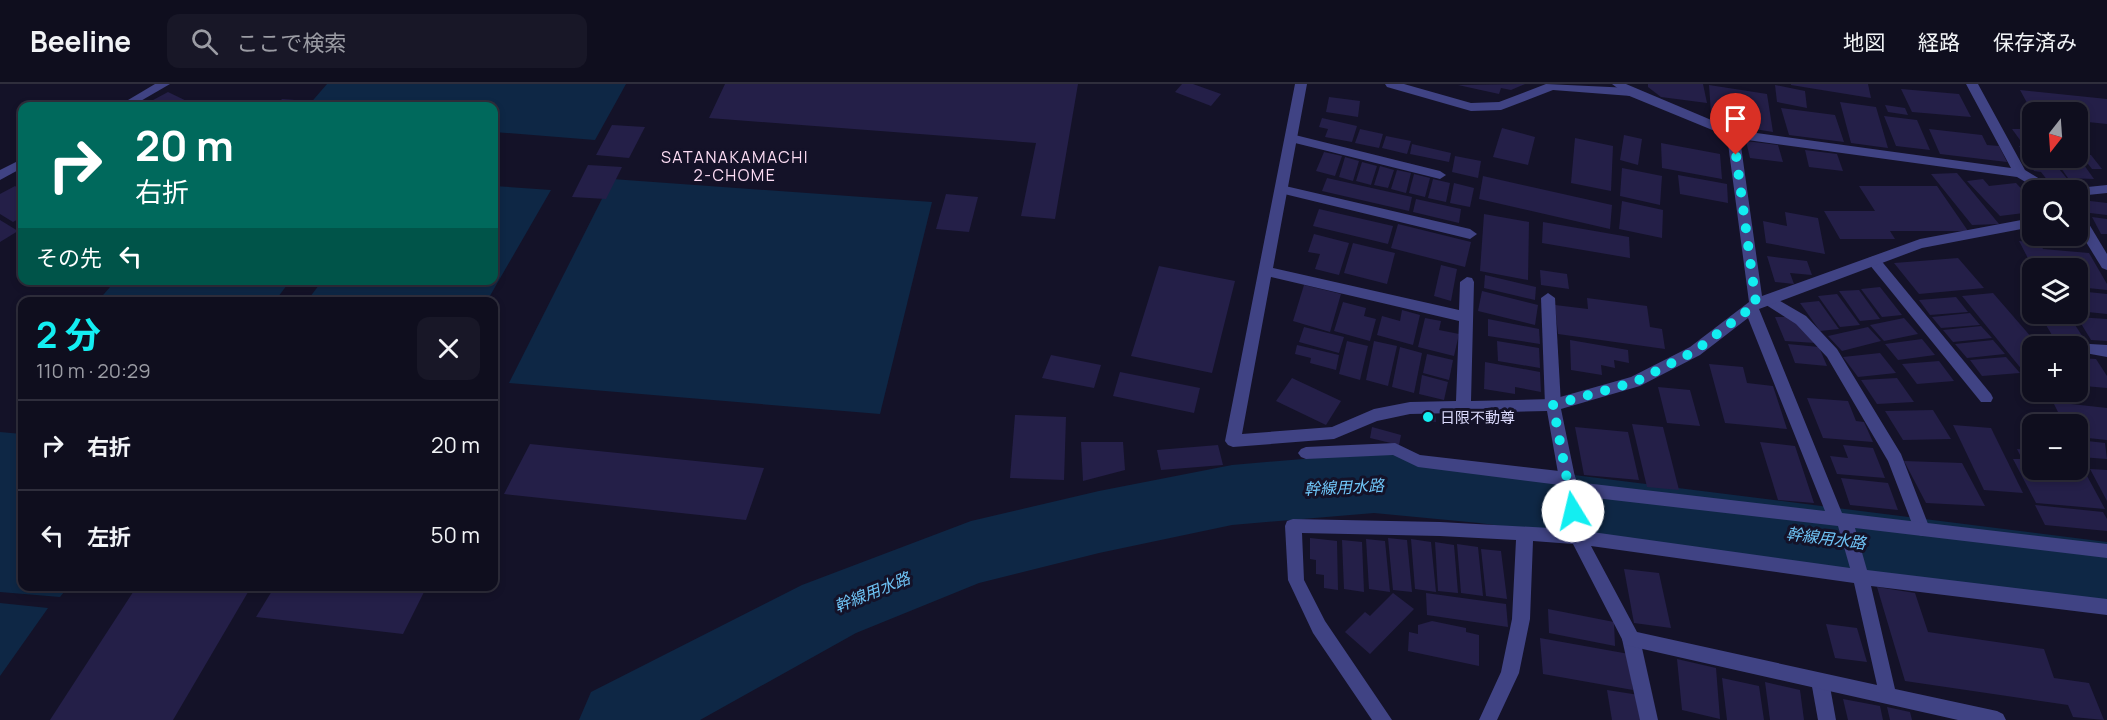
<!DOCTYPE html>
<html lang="ja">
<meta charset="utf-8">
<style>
body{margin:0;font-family:Manrope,"Noto Sans JP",sans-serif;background:#181727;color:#f1f3f6;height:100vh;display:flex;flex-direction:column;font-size:22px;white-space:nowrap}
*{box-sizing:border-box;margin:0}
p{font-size:20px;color:#9b9ca4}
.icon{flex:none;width:33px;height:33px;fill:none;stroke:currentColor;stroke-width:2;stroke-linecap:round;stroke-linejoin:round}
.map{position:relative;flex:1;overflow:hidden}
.details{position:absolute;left:18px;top:213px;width:480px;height:294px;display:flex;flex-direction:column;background:#0f0e1e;border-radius:12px;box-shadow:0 3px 9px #0003,0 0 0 2px #2f2e3c}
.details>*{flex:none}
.top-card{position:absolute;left:18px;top:18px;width:480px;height:183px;border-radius:12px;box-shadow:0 3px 9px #0003,0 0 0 2px #2f2e3c;background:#00695c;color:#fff;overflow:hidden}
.needle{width:39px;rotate:197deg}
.buttons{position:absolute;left:2022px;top:18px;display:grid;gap:12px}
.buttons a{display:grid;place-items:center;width:66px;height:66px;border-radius:12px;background:#0f0e1e;box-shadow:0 3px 9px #0003,0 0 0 2px #2f2e3c;font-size:30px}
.pin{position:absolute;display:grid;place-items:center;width:51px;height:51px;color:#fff;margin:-62px -26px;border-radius:50% 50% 50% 0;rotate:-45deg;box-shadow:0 0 6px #0007}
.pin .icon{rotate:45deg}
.me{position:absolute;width:66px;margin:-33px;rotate:351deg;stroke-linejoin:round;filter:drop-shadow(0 0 4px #0008)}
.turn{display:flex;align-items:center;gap:21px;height:126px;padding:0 18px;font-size:27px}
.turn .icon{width:78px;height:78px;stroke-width:2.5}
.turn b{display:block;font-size:42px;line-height:51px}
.then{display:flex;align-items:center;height:57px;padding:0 18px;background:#0003;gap:12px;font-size:22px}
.round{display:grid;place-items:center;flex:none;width:63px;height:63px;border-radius:12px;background:#181727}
.headline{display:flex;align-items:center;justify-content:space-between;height:102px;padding:0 18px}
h1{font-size:36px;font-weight:700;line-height:45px;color:#13eef1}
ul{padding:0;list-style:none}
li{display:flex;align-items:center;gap:18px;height:90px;padding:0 18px;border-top:2px solid #2f2e3c}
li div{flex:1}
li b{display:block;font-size:22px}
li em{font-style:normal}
header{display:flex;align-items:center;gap:36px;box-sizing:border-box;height:84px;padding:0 30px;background:#0f0e1e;border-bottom:2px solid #2f2e3c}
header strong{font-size:28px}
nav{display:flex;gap:33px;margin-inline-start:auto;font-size:21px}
.search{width:420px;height:54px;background:#181727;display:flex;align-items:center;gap:15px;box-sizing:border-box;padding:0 21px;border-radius:12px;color:#9b9ca4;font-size:22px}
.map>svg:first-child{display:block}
.water{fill:#0e2745}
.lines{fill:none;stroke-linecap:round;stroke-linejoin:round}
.river{fill:#0e2745;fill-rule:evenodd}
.building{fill:#241f48}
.service{fill:#404384;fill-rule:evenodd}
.minor{fill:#404384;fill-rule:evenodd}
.route{stroke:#13eef1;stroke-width:10;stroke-dasharray:0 18}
.poi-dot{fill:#13eef1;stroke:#141228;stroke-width:2}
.labels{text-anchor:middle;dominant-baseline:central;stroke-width:6;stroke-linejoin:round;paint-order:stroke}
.poi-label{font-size:15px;fill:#dcdbfd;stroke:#141228;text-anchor:start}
.neighbourhood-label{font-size:16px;letter-spacing:1.5px;fill:#fdddf4;stroke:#141228}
.water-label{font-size:16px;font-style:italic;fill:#6fc4f6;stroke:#141228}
</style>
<header>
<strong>Beeline</strong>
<div class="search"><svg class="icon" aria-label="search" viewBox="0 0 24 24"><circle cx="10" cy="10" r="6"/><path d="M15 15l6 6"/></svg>ここで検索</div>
<nav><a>地図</a><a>経路</a><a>保存済み</a></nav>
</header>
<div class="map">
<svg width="2107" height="636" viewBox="0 0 2107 636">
<rect width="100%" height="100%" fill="#141228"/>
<g class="water">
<polygon points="327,0 626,0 595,56 494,48 494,22 308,22"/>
<polygon points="612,95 932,118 880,330 509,299"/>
<polygon points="494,102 551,106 487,217 307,217 322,197 494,196"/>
<polygon points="116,196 290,196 290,197 275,217 98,217"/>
<polygon points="0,348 22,350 22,502 68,503 60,513 0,508"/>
<polygon points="0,519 48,524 0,592"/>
</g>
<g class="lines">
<polygon class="river" points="1374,369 1479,379 2107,458 2107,524 1479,439 1374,429 1232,441 1099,469 979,499 856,549 700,636 579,636 591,608 802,501 971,437 1099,407 1232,381"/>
</g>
<g class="building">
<polygon points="725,0 1078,0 1055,135 1021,132 1036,59 709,34"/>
<polygon points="1182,0 1193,0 1221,10 1211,22 1175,8"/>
<polygon points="1525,0 1511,6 1501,4 1499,10 1458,1"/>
<polygon points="1648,0 1703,0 1707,19 1661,13 1648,3"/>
<polygon points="1791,0 1868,0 1871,14 1791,1"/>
<polygon points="1709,1 1767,10 1773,48 1748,44 1747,35 1711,29"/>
<polygon points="1775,1 1805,7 1807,24 1777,18"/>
<polygon points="1901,5 1959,10 1971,33 1912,28"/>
<polygon points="2020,6 2107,15 2107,40 2078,37 2078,28 2032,28"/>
<polygon points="168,8 197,22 142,22"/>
<polygon points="1329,13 1360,17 1358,33 1326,28"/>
<polygon points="282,15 308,17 304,22 276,22"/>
<polygon points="1840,18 1876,23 1888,64 1851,59"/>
<polygon points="1885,21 1905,24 1908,31 1888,28"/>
<polygon points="1781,24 1835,31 1844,58 1789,51"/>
<polygon points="1884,32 1917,36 1930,66 1896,62"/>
<polygon points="1322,34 1357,42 1352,58 1325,53 1328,45 1319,43"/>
<polygon points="612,41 645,43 629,74 596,71"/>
<polygon points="2026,42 2032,42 2032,57 2020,56 2012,45 2029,45"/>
<polygon points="1502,44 1535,53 1528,81 1493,73"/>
<polygon points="1360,45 1383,50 1379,64 1355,59"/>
<polygon points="1929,45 1982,51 1987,61 1999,62 2007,78 1940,70"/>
<polygon points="1624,51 1642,55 1638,81 1620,76"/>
<polygon points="1386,52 1411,57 1407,70 1382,64"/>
<polygon points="1575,54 1613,62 1611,107 1571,99"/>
<polygon points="1746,57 1778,61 1783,78 1750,74"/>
<polygon points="1661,59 1720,70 1722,95 1662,84"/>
<polygon points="1412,60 1451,69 1449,78 1410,70"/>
<polygon points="2019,62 2032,62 2032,74 2050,74 2069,97 2048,97 2041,88 2034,87"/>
<polygon points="1805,66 1837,70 1843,87 1809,83"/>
<polygon points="1324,68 1342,72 1335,92 1316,87"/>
<polygon points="2081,71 2091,71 2102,85 2092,85"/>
<polygon points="1455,72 1481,77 1478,94 1452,88"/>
<polygon points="1345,73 1359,77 1353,97 1339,93"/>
<polygon points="2054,74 2079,74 2094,95 2068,94"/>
<polygon points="1362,78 1377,82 1371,101 1356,97"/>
<polygon points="588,81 622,83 606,115 572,113"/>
<polygon points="1380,82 1394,86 1388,104 1374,101"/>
<polygon points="1622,84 1662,92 1660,121 1620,112"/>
<polygon points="1397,86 1411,89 1406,109 1391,105"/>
<polygon points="1957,89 1999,140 1972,141 1931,90"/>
<polygon points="1414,90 1430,94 1425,113 1409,109"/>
<polygon points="1678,91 1727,100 1728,119 1680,110"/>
<polygon points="1483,92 1612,121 1610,145 1479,115"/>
<polygon points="1327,94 1412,113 1409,127 1322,107"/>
<polygon points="1433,95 1450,99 1446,118 1428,114"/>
<polygon points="1983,95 1989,102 2016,99 2032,116 2032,128 2000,132 1967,97"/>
<polygon points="1454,99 1474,104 1470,123 1450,119"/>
<polygon points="15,102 22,107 22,133 13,138 0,130 0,110"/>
<polygon points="1859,102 1937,102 1968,147 1890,147 1895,155 1840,155 1824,127 1875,127"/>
<polygon points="946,110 978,113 969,148 936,145"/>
<polygon points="1416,115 1461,125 1459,139 1413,128"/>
<polygon points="2082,116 2107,119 2107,131 2090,129"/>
<polygon points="1622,117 1663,126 1662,154 1619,145"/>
<polygon points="1319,125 1393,142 1388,160 1313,142"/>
<polygon points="1785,128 1818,134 1825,170 1766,159 1763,137 1787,142"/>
<polygon points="1484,130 1529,138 1528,196 1480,187"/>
<polygon points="2092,133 2107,135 2107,150 2101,150"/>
<polygon points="0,136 18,147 0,158"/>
<polygon points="1543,138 1629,153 1630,174 1542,159"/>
<polygon points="1398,140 1471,158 1465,183 1391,164"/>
<polygon points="1314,150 1349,159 1339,191 1315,185 1320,170 1308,168"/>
<polygon points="2019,157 2040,159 2043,165 2089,169 2107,200 2107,206 2078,203 2078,184 2033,184"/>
<polygon points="1353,159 1395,169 1387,200 1344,189"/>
<polygon points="1767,172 1807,177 1812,191 1790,189 1794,200 1775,198"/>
<polygon points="1958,174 1984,204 1919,210 1894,179"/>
<polygon points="1441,181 1457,185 1451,217 1434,212"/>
<polygon points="1159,182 1235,197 1212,289 1131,272"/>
<polygon points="1540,186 1567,190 1569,205 1541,201"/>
<polygon points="1485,191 1536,203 1535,216 1484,204"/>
<polygon points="1304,201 1341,210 1330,248 1293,237"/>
<polygon points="1880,203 1902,231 1882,233 1861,205"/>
<polygon points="1859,206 1880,235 1860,237 1839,207"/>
<polygon points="1482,207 1538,221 1535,241 1478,227"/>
<polygon points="2078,207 2107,210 2107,230 2078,227"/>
<polygon points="1993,209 2039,262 2032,262 2032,298 1962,212"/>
<polygon points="1837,210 1860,241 1840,243 1818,212"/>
<polygon points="1956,213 1968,228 1930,231 1919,216"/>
<polygon points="1587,214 1647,222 1650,243 1662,245 1665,265 1558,250 1555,221 1588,225"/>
<polygon points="1819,217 1839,245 1820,247 1800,219"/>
<polygon points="1343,218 1366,224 1364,232 1376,235 1370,257 1334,247"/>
<polygon points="1402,226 1420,231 1413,261 1377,251 1382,232 1400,237"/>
<polygon points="1970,229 1980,241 1941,244 1932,233"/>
<polygon points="2040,231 2070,233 2086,258 2055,256"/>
<polygon points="1775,233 1790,233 1816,259 1785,257"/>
<polygon points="2077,233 2107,235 2107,257 2091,256"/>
<polygon points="1425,234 1441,237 1439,246 1459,250 1454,272 1418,263"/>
<polygon points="1904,234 1918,250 1884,257 1870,241"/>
<polygon points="1488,235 1539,245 1540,260 1488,252"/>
<polygon points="1981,242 1992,254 1953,258 1943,246"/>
<polygon points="1304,243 1344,253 1339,269 1299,258"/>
<polygon points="1868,243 1881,257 1842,267 1828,252"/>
<polygon points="1922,255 1935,271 1898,276 1885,260"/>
<polygon points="1570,256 1628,266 1629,279 1614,276 1615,284 1601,281 1602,291 1571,286"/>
<polygon points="1993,256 2005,270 1967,274 1955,260"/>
<polygon points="1347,257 1368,262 1360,296 1339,290"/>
<polygon points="1374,257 1397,262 1388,302 1366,296"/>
<polygon points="1497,257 1539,264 1540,284 1498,277"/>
<polygon points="1788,260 1819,263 1827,282 1795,279"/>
<polygon points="1297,261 1339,271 1336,286 1310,279 1311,274 1295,270"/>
<polygon points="1400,263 1422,269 1414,309 1392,303"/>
<polygon points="1880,269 1896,289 1858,293 1843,273"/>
<polygon points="1427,270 1453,276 1449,296 1423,289"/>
<polygon points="1051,271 1101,281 1094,304 1042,294"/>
<polygon points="2006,273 2020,289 1982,292 1970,276"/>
<polygon points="2078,274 2096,275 2107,292 2107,304 2084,302 2078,293"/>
<polygon points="1939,277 1954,297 1917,300 1902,280"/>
<polygon points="1485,278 1540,288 1541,308 1515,303 1515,310 1484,305"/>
<polygon points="1709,280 1743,283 1747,299 1773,302 1787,345 1725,339"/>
<polygon points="1120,288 1200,304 1194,329 1113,312"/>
<polygon points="1422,291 1448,298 1444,316 1419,310"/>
<polygon points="1292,294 1341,317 1326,341 1276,317"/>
<polygon points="1897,294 1914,318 1877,320 1861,296"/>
<polygon points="1658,303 1690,306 1700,342 1667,339"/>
<polygon points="2048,308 2061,308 2065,316 2052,315"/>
<polygon points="1807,314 1848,317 1856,337 1864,338 1873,358 1823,354"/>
<polygon points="2053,318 2107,324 2107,356 2078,353 2078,340 2064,340"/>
<polygon points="1933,326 1951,355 1903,356 1885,327"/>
<polygon points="1423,328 1435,330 1436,338 1423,336"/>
<polygon points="1015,331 1066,333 1064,396 1010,394"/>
<polygon points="1632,340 1663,343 1679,406 1647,403"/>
<polygon points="1953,341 1991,344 2023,409 1984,406"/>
<polygon points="1372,343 1401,351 1399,361 1370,354"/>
<polygon points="1575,343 1628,348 1639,396 1584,391"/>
<polygon points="2078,356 2105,359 2107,375 2080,373 2078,368"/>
<polygon points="1081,358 1123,358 1125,386 1083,397"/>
<polygon points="1760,358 1795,362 1814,419 1778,416"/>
<polygon points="530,360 764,384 746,436 504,410"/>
<polygon points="1218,361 1223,381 1161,386 1157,366"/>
<polygon points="1843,361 1873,364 1885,394 1837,390 1830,372 1848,374"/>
<polygon points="2017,365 2032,366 2032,386 2078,386 2078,379 2080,379 2105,425 2036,419 2013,375 2022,375"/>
<polygon points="1904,377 1962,379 1985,422 1926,419"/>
<polygon points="2090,385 2107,386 2107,417"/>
<polygon points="1841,394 1888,399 1898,426 1850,421"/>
<polygon points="2035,421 2103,428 2107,435 2107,447 2045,441"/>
<polygon points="1310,454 1337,457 1338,506 1324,504 1324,491 1316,490 1316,476 1310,475"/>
<polygon points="1388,454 1407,456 1412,508 1393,506"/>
<polygon points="1366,455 1385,457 1390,508 1369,505"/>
<polygon points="1411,455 1431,458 1436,508 1415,505"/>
<polygon points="1342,456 1362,458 1364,508 1344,505"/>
<polygon points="1435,458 1454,461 1458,509 1438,507"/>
<polygon points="1457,460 1478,463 1483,512 1461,509"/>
<polygon points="1481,465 1501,467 1507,515 1486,512"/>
<polygon points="1624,485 1659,489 1671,544 1634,539"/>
<polygon points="137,502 251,503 173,636 50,636"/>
<polygon points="275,502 427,502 403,550 256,533"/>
<polygon points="1877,503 1915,509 1928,548 2044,565 2054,594 2089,599 2104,636 2073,633 2068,621 1905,597"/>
<polygon points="1393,509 1414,525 1370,570 1345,548 1365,528 1370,532"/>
<polygon points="1426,509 1506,520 1508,543 1427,531"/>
<polygon points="1548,525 1614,538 1615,562 1549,549"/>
<polygon points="1432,537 1466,544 1466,548 1479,551 1479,582 1408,567 1409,548 1418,550 1418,541"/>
<polygon points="1826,540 1857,544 1867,578 1835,574"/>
<polygon points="1540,554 1629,570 1633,606 1543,590"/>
<polygon points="1677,575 1716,584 1720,635 1682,626"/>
<polygon points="1722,594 1759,602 1764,636 1727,636"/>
<polygon points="1765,598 1800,606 1804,636 1770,636"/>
<polygon points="1607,606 1639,611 1643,636 1612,636"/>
<polygon points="1843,615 1880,622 1883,636 1848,636"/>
<polygon points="1887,623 1910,628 1912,636 1890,636"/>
</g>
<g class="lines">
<g class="service">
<polygon points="1385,0 1404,0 1471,19 1499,18 1546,0 1631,4 1637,8 1631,12 1553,6 1501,26 1471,27 1387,3"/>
<polygon points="1291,50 1440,87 1446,91 1440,95 1287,57 1285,54"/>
<polygon points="1281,101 1470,145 1477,150 1470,155 1276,108 1275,105 1276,102"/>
<polygon points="1874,172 1879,174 1991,310 1993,314 1991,318 1981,318 1869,180 1867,177 1869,174"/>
<polygon points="1548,209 1555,214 1561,321 1558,325 1548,325 1545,321 1541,214"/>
<polygon points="1768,210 1806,232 1837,265 1901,370 1930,445 1928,450 1922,452 1916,450 1888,377 1827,273 1796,240 1763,219 1761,215"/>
<polygon points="2090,260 2107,261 2107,273 2085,269 2083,265 2085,261"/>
<polygon points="1395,359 1420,371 1568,388 1574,390 1576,395 1574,400 1568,402 1418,383 1393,371 1306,375 1301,373 1298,369 1301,365 1306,363"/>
<polygon points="1631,547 1637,549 1640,555 1658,636 1640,636 1622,555 1625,549"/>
<polygon points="1820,589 1826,591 1829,597 1836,636 1818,636 1811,597 1814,591"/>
</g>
<g class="minor">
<polygon points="155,0 170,0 132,22 118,22"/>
<path d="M1295 0H1307L1273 184 1459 226 1460 198 1467 193 1472 194 1474 198 1471 317 1553 315 1631 293 1690 263 1749 218 1727 52 1627 11 1612 0H1626L1735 46 2011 84 1966 0H1978L2025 86 2053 103 2054 106H2039L2017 93 1740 55 1762 212 1920 155 2032 134V143L1922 164 1759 225 1842 429 2107 460V474L1855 444 1867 486 2107 515V531L1871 502 1895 605 1997 627 2003 630 2006 636H1958L1625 561 1573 460 1533 457 1530 535 1519 589 1497 636H1479L1501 588 1512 535 1516 456 1440 452 1302 449 1304 496 1325 537 1392 636H1372L1313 549 1288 496 1285 442 1287 437 1293 435 1440 438 1568 445 1547 327 1410 330 1377 337 1334 355 1233 363 1228 361 1225 357ZM1271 193 1459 237 1456 317 1410 318 1374 325 1332 343 1242 350ZM1748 234 1825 427 1576 398 1561 325 1640 302 1700 271ZM1578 412 1838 442 1850 484 1585 447ZM1591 462 1854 499 1877 601 1637 548Z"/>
<polygon points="22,75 22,84 0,96 0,86"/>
<polygon points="2107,101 2107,109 2078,112 2078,106 2072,106 2078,104"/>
<polygon points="2078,135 2089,140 2107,170 2107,186 2102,184 2078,145"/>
</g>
</g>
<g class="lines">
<polyline class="route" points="1573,427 1553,321 1635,298 1695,267 1756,220 1736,71"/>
</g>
<circle class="poi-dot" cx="1428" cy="333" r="6"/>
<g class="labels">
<g class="poi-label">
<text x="1440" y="333">日限不動尊</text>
</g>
<g class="neighbourhood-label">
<text x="735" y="73">SATANAKAMACHI<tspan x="735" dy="18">2-CHOME</tspan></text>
</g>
<g class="water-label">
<text transform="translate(1344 403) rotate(-3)">幹線用水路</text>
<text transform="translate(1826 454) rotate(7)">幹線用水路</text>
<text transform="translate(872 508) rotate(-22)">幹線用水路</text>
</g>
</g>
</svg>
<div class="buttons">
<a><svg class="needle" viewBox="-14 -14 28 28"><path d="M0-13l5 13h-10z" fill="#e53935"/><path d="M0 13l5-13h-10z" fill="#9b9ca4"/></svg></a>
<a><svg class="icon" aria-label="search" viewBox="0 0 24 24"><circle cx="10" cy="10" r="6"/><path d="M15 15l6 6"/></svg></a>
<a><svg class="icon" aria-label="layers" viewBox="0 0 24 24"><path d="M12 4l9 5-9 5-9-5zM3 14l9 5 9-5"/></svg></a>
<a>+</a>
<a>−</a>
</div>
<div class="pin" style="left:1736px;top:71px;background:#d93025"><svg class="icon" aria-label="arrive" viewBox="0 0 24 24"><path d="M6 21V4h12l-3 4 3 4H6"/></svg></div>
<svg class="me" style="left:1573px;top:427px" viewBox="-20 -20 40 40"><circle r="19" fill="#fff"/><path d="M0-13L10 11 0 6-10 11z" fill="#13eef1"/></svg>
<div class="top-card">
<div class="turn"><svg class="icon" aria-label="right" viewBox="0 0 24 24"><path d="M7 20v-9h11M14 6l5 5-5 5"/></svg><div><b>20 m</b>右折</div></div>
<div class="then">その先<svg class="icon" aria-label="left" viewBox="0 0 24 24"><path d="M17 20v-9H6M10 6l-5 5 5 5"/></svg></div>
</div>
<section class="details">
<div class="headline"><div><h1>2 分</h1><p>110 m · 20:29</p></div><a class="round"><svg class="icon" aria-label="close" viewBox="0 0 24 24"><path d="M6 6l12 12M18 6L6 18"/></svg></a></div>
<ul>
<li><svg class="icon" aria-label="right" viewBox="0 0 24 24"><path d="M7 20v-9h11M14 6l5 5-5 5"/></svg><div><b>右折</b></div><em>20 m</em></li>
<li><svg class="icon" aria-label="left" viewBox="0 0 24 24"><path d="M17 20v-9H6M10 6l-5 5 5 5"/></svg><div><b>左折</b></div><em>50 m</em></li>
</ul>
</section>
</div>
